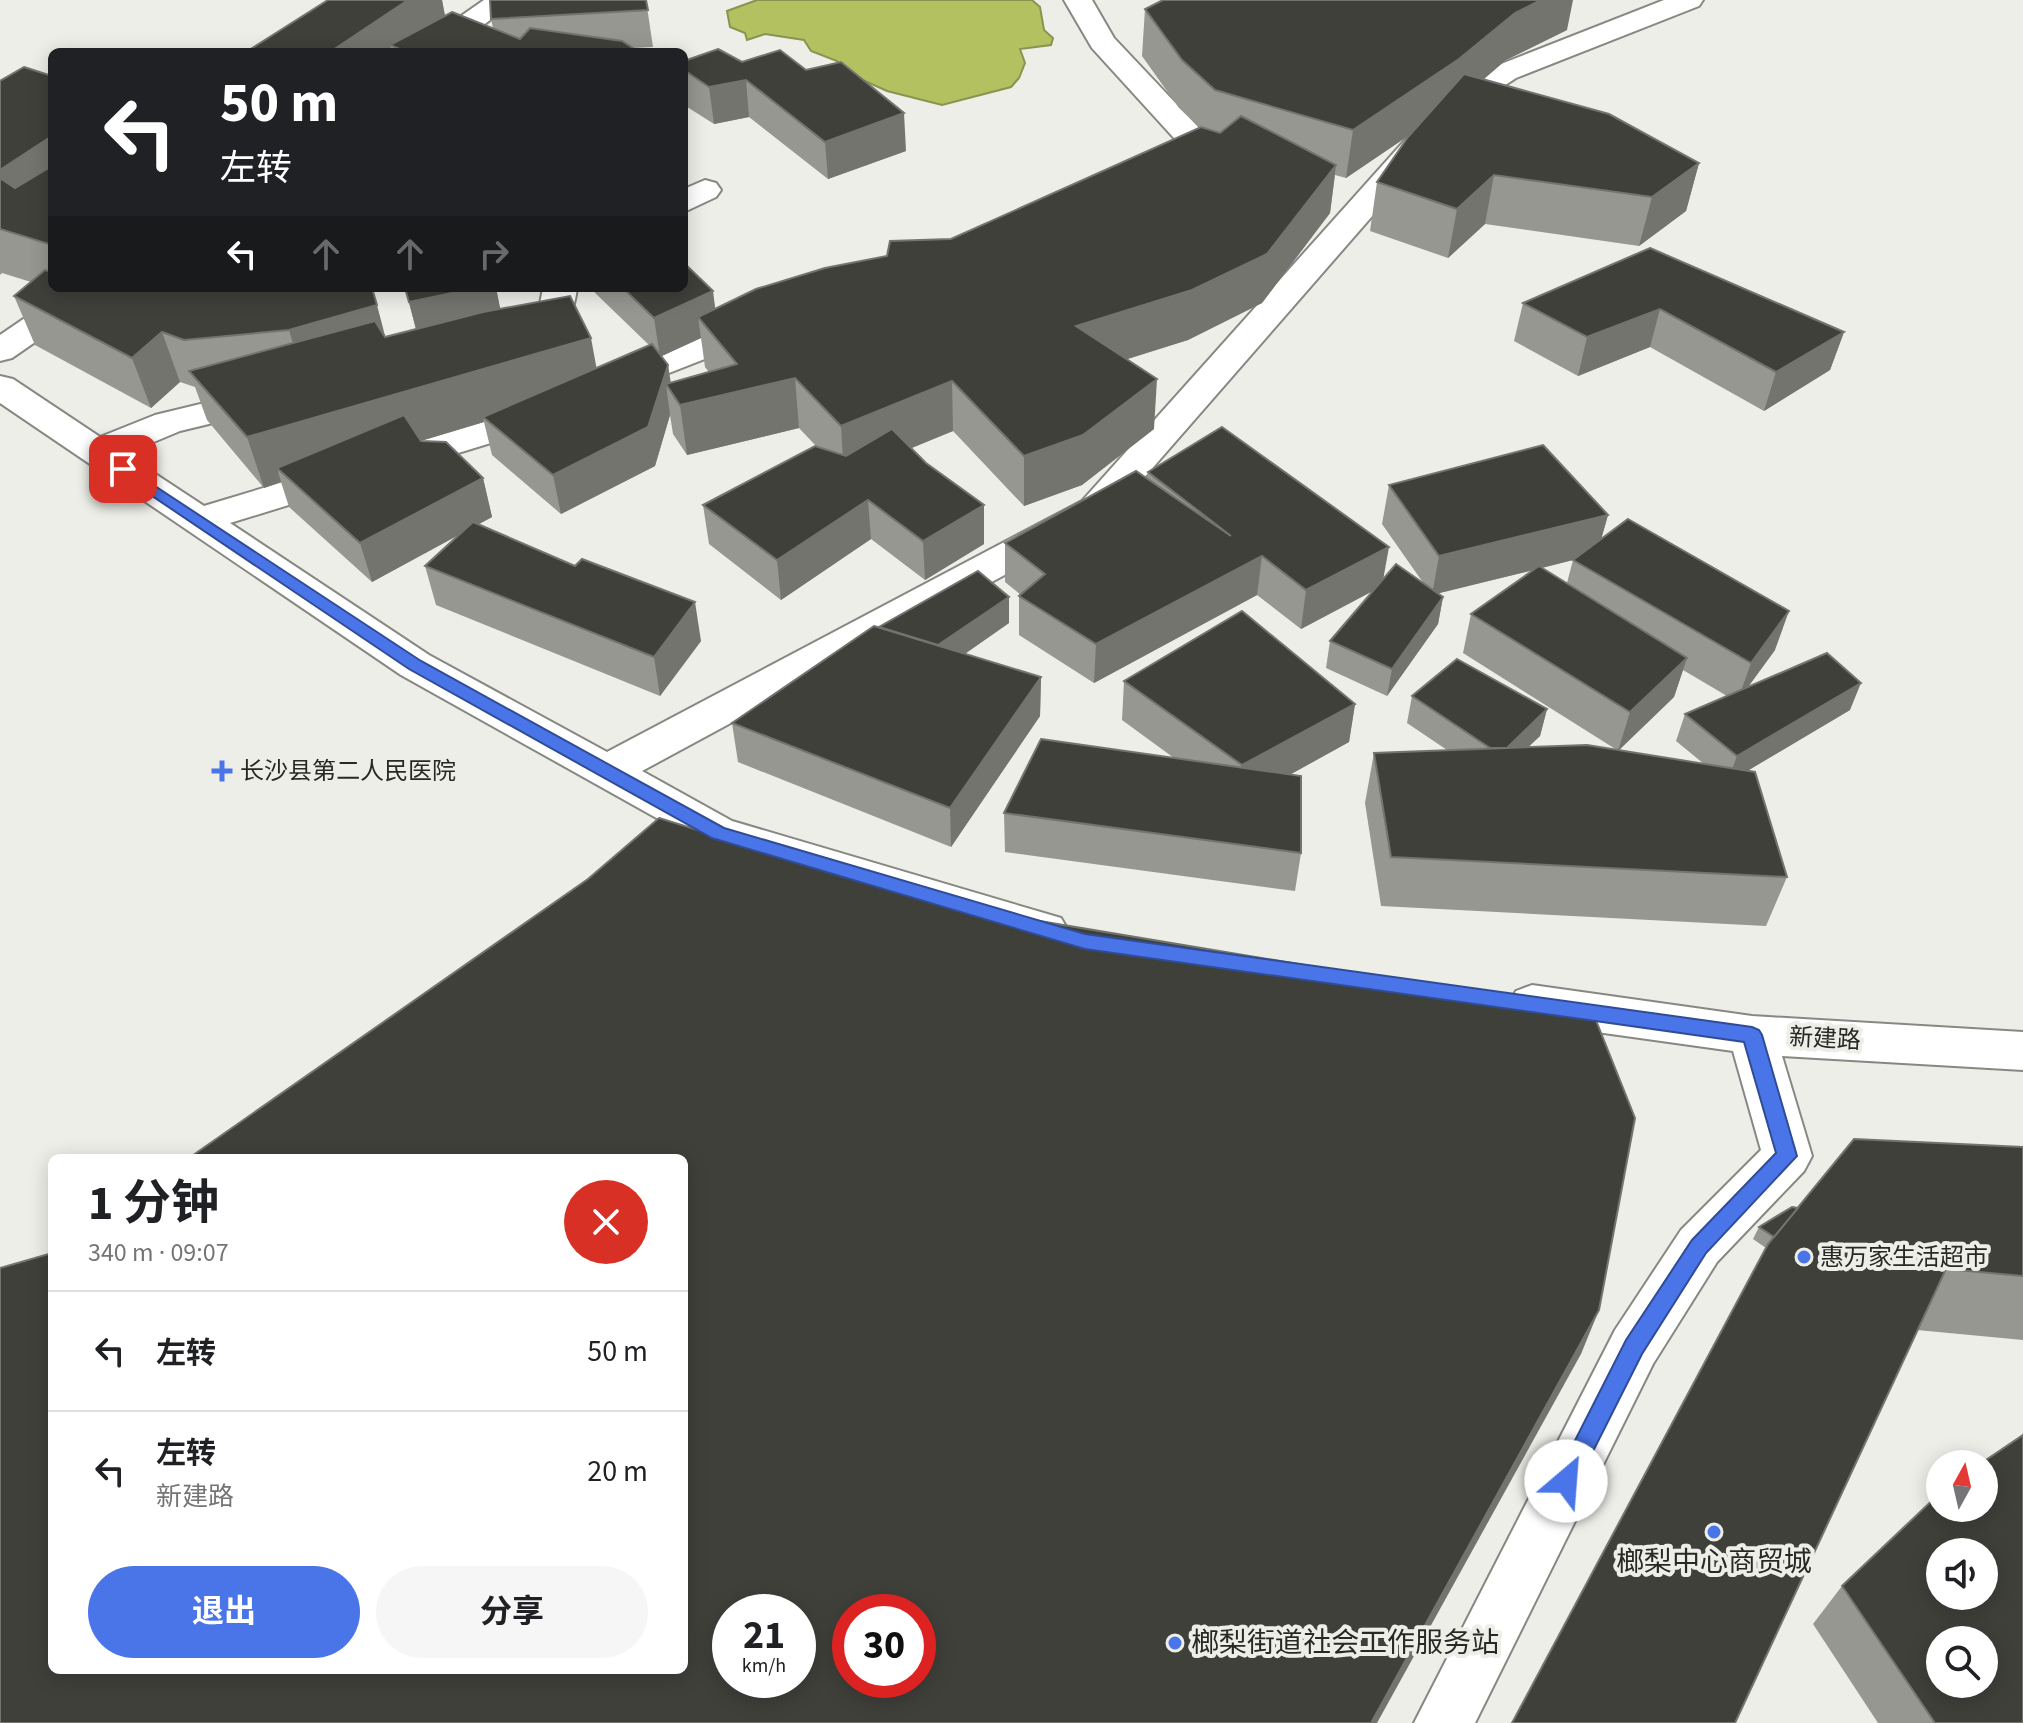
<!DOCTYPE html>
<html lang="zh">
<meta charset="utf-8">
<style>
body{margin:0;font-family:"Source Sans 3","Noto Sans SC",sans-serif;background:#f6f6f6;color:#202124;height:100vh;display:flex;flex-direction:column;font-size:30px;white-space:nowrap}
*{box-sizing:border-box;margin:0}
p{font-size:26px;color:#757577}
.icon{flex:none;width:44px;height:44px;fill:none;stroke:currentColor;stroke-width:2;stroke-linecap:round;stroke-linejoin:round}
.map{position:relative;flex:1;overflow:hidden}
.drawer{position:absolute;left:48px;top:1154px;width:640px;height:520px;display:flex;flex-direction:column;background:#fff;border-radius:12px;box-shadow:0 4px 20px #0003}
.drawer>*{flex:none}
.hud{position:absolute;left:48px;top:48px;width:640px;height:244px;border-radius:12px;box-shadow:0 4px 20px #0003;background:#202124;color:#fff;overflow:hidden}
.needle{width:52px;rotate:8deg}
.buttons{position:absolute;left:1926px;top:1450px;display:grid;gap:16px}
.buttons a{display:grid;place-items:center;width:72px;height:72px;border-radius:50%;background:#fff;box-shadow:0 4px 20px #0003;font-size:40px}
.speed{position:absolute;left:712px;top:1594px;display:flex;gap:16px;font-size:40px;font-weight:700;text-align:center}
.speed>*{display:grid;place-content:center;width:104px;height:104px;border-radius:50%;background:#fff;box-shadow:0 4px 20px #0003;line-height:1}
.speed small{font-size:20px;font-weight:400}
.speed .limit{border:12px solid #d22;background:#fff;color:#111}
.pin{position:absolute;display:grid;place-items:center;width:68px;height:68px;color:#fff;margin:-34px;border-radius:16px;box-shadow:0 4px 12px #0006}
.me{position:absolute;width:88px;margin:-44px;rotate:27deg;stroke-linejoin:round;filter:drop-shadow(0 0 6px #0008)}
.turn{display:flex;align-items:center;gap:28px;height:168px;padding:0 40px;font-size:36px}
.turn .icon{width:104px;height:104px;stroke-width:2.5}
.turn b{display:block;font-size:56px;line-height:68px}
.lanes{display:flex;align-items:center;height:76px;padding:0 40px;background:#0003;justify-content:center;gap:40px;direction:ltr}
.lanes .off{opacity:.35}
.round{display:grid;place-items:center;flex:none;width:84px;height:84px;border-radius:42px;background:#f6f6f6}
.overview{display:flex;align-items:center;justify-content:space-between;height:136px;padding:0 40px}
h1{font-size:48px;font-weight:700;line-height:60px}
.action{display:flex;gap:16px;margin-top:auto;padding:16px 40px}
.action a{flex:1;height:92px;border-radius:48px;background:#4a75e8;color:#fff;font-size:32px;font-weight:700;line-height:92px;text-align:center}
.action a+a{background:#f6f6f6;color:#202124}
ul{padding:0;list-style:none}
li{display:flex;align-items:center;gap:24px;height:120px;padding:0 40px;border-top:2px solid #e0e0e0}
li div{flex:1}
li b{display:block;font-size:30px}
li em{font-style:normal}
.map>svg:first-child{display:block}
.water{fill:#b4c160;stroke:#8a934f;stroke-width:2}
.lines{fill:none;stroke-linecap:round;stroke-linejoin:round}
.minor-casing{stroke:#878881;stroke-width:4}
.minor{fill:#fff;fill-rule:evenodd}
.wall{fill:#969790;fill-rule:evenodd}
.shaded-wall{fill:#73746e}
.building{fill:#3f403a;stroke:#73746e;stroke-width:2;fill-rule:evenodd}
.route{fill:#4a75e8;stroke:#304c97;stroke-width:2}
.poi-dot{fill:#4a75e8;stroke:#edeee7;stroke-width:3}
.labels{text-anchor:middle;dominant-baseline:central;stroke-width:8;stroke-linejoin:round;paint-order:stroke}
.poi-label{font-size:24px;fill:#282926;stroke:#edeee7;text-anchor:start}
.street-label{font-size:24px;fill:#282926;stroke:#edeee7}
.near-poi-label{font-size:28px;fill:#282926;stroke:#edeee7}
</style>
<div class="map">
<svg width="2023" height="1723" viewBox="0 0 2023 1723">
<rect width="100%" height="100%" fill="#edeee7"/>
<polygon class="water" points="757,0 1032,0 1040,7 1044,30 1053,38 1051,45 1020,49 1025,63 1019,78 1011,87 942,105 887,91 847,73 837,61 811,51 804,40 765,34 747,40 745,33 730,27 727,11"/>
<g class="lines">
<g class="minor-casing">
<g id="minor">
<polygon points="484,0 517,0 447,52 413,52 418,46"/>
<polygon points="1064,0 1092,0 1114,38 1216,146 1248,158 1253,165 1248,172 1237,174 1194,160 1092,48"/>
<polygon points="1664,0 1703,0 1699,6 1516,78 1462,113 1108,519 642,771 732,821 1061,918 1068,930 1061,942 1045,948 703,844 401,675 0,403 0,376 13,379 100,437 155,415 262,389 275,392 280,400 275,408 180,431 125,454 204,506 468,426 530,402 543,399 556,402 561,410 556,418 494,442 230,523 429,655 607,752 1082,501 1440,101 1496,66"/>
<polygon points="705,180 716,183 721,190 716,197 684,212 684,189"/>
<polygon points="69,288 108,288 103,295 12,358 0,361 0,335"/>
<path d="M543 288H577C572 325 556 356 512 345L507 338 512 331 537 320Z"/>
<polygon points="759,316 771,319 776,326 771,333 623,391 611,394 599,391 593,383 599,375"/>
<polygon points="1532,985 1752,1016 2023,1032 2023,1070 1782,1056 1812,1156 1804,1171 1717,1262 1653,1364 1475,1723 1414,1723 1615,1330 1681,1230 1761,1150 1733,1051 1532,1023 1516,1017 1509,1004 1516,991"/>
</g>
</g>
<use href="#minor" class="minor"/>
</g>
<g class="wall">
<polygon points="408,0 442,0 445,16 493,28 491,19 646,0 653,47 633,48 639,52 330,52"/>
<path d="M1145 9 1567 30 1506 60 1484 79 1699 163 1686 211 1639 246 1485 224 1448 258 1370 231 1377 182 1412 133 1346 178 1335 175 1330 213 1262 303 1188 340 1126 359 1154 429 1082 485 1024 506 953 431 911 448 984 544 925 580 871 539 781 600 709 544 703 505 817 447 799 428 687 455 673 434 670 415 655 466 561 514 492 455 484 422 421 441 483 478 492 517 479 524 701 641 660 696 436 605 425 566 458 535 372 582 289 507 281 482 264 488 207 420 195 387 180 382 151 408 35 345 14 296 31 282 2 273 0 275V81L52 76V288L385 337 416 329 405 288H496L500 309 597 368 649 345 590 288H684L715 309 887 256 951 239 1200 128 1179 108 1142 56ZM701 338 705 367 709 372 671 383 668 365 661 356Z"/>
<polygon points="718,49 906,151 828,179 749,117 714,124 684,105 684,61"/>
<polygon points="1650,248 1844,332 1830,370 1764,411 1650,347 1578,376 1514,341 1523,303"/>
<path d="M1148 472 1383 579 1424 584 1382 524 1389 485 1608 515 1601 539 1775 650 1748 687 1850 710 1747 771 1787 877 1766 926 1381 906 1365 803 1374 753 1447 750 1407 723 1412 696 1547 709 1540 736 1528 747 1617 750 1463 653 1471 614 1534 570 1438 593 1443 597 1438 624 1387 696 1326 668 1330 641 1373 591 1301 629 1257 595 1094 683 1019 635V596L1021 595 1005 582V543L1147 478ZM1573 560 1567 583 1542 568ZM1683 670 1727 696 1685 714 1676 741 1704 764 1619 750 1674 697Z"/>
<polygon points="1009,597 1009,623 965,654 1041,677 1040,716 951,847 738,762 732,723"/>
<polygon points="1124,681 1355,704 1349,742 1291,774 1301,853 1295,891 1005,852 1004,813 1174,758 1122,720"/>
<polygon points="2023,1147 2023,1340 1917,1330 1766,1248 1753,1239 1759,1227 1798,1208"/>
<polygon points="1842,1586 2023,1723 1878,1723 1813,1624"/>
</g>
<g class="shaded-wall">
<polygon points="408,0 442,0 447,27 390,45 392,52 330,52"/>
<polygon points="1541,0 1573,0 1567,30 1506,60 1451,107 1346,178 1353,130 1515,13"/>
<polygon points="746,80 749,117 714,124 709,87"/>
<polygon points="904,113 906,151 828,179 825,142"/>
<polygon points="52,136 52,196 0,190 0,170"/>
<polygon points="1699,163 1686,211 1639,246 1652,197"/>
<polygon points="1336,165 1330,213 1262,303 1188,340 1074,376 1076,326"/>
<polygon points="1494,175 1485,224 1448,258 1457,209"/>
<polygon points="476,288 496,288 503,322 419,341 409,302"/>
<polygon points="713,291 718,330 698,317 701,338 660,357 654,318"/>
<polygon points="377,305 390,355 304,380 289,330"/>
<polygon points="1660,309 1650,347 1578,376 1587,337"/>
<polygon points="162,332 180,382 151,408 132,358"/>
<polygon points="1844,332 1830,370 1764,411 1776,372"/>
<polygon points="591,338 600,387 483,417 484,422 290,480 277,468 281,482 264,488 247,437"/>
<polygon points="668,365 672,394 666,384 670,415 655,466 561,514 553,475"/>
<polygon points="795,378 799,428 687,455 680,405"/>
<polygon points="1157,379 1154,429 1082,485 1024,506 1024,456"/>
<polygon points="952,381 953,431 844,476 841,426"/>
<polygon points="483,478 492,517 372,582 360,543"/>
<polygon points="868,500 871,539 781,600 777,560"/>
<polygon points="984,505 984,544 925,580 923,541"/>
<polygon points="1608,515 1597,554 1432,595 1439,556"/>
<polygon points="1389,547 1382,586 1301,629 1306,590"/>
<polygon points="1262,556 1257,595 1094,683 1096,644"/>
<polygon points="1009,597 1009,623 934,675 933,648"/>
<polygon points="1443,597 1438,624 1387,696 1392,669"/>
<polygon points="695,602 701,641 660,696 654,657"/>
<polygon points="1789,611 1775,650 1737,702 1751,663"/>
<polygon points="1687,658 1674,697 1618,751 1630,712"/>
<polygon points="1041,677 1040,716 951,847 950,808"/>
<polygon points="1861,683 1850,710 1727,783 1737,756"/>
<polygon points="1355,704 1349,742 1237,804 1242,765"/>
<polygon points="1547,709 1540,736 1493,781 1499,755"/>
<polygon points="1599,1310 1581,1354 1377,1723 1371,1723"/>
</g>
<g class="building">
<polygon points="328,0 408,0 330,52 246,52"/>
<polygon points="490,0 646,0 648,10 491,19"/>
<polygon points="1163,0 1541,0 1515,13 1459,59 1353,130 1215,90 1182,60 1145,9"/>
<polygon points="452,12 520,39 530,28 622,41 639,52 407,52 390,45"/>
<polygon points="718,49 742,62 780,50 806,70 841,62 904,113 825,142 746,80 709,87 684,70 684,61"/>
<polygon points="24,67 52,76 52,136 0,170 0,81"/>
<polygon points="1464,74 1609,114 1699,163 1652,197 1494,175 1457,209 1377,182 1408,137"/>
<polygon points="1241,116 1336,165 1267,254 1192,290 1076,326 1157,379 1083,435 1024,456 952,381 841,426 795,378 680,405 666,384 737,364 698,317 756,289 825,268 887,256 890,241 951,239 1201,127 1220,133"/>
<polygon points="52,166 52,245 0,229 0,178 15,188"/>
<polygon points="1650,248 1844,332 1776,372 1660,309 1587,337 1523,303"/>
<polygon points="684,263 713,291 654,318 623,288 684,288"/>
<polygon points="45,270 52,272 52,288 372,288 377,305 289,330 184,340 162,332 132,358 14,296"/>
<polygon points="405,288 476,288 409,302"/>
<polygon points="570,296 591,338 247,437 189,371 375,321 385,337 483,312"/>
<polygon points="652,344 668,365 648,427 553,475 483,417"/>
<polygon points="404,415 421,441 446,442 483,478 360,543 277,468"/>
<polygon points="1222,427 1389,547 1306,590 1262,556 1096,644 1019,596 1045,574 1005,543 1136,471 1231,536 1148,472"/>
<polygon points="892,429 926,463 984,505 923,541 868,500 777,560 703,505 815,446 846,456"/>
<polygon points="1543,445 1608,515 1439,556 1389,485"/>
<polygon points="1628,519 1789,611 1751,663 1573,560"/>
<polygon points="473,522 575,566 582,559 695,602 654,657 425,566"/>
<polygon points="1396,564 1443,597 1392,669 1330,641"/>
<polygon points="1539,566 1687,658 1630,712 1471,614"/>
<polygon points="978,571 1009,597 938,645 879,627"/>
<polygon points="1242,611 1355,704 1242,765 1124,681"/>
<polygon points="874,626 1041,677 950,808 732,723"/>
<polygon points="1827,653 1861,683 1737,756 1685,714"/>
<polygon points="1457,659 1547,709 1507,748 1490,748 1412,696"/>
<polygon points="1041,739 1301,776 1301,853 1004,813"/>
<polygon points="1587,745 1755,772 1787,877 1391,857 1374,753"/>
<path d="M659 818 937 904 1593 1013 1635 1118 1599 1310 1371 1723H0V1268L52 1253V1670H684V1158H189L588 879ZM730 1612H798V1680H730ZM850 1612H918V1680H850Z"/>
<polygon points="1854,1139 2023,1147 2023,1276 1946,1269 1735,1723 1512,1723 1768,1244"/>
<polygon points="1792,1207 1798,1208 1774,1237 1759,1227"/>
<path d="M2023 1435V1723H1935L1842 1586 1940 1493V1508H1984V1464H1980ZM1940 1552H1984V1596H1940ZM1940 1640H1984V1684H1940Z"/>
</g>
<polygon class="route" points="123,465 421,661 724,828 1085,934 1752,1027 1759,1030 1762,1035 1797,1156 1706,1253 1642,1354 1574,1489 1566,1492 1558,1489 1555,1481 1558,1474 1626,1340 1692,1240 1776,1153 1744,1042 1085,949 712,838 409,669 118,473 115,469"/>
<g class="poi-dot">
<path d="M218 759h8v8h8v8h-8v8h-8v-8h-8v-8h8z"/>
<circle cx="1804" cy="1257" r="8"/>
<circle cx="1714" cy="1532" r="8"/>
<circle cx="1175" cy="1643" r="8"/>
</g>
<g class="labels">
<g class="poi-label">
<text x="240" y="771">长沙县第二人民医院</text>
<text x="1820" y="1257">惠万家生活超市</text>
</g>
<g class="street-label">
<text transform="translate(1825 1039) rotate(3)">新建路</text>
</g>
<g class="near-poi-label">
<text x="1714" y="1562">榔梨中心商贸城</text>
<text x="1191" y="1643" text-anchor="start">榔梨街道社会工作服务站</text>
</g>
</g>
</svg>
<div class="buttons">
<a><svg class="needle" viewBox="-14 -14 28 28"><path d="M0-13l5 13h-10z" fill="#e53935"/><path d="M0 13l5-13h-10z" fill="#757577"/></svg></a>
<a><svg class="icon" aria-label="sound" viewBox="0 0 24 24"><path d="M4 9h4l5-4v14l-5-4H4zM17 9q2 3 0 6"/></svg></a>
<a><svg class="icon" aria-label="search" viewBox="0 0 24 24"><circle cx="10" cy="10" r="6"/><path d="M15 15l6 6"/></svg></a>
</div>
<div class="speed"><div>21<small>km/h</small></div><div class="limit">30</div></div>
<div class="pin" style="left:123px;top:469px;background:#d93025"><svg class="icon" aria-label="arrive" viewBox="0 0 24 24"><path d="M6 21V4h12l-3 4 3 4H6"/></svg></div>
<svg class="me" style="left:1566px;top:1481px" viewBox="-20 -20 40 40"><circle r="19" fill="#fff"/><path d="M0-13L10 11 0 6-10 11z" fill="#4a75e8"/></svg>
<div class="hud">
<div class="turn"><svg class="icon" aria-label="left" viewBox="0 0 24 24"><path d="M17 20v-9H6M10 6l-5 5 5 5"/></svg><div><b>50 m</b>左转</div></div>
<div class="lanes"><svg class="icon" aria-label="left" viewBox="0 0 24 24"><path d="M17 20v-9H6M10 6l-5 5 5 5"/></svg><svg class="icon off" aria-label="ahead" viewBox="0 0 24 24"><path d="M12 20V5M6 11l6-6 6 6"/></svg><svg class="icon off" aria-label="ahead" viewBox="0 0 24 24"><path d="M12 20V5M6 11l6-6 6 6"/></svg><svg class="icon off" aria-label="right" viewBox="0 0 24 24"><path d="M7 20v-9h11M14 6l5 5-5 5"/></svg></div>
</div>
<section class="drawer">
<div class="overview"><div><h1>1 分钟</h1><p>340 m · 09:07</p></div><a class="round" style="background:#d93025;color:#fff"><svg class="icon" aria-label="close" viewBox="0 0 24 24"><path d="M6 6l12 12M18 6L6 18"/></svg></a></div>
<ul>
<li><svg class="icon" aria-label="left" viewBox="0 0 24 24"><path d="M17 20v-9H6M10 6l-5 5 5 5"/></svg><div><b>左转</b></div><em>50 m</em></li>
<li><svg class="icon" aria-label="left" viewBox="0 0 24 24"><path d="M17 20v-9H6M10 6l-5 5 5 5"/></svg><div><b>左转</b><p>新建路</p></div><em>20 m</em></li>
</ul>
<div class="action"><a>退出</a><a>分享</a></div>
</section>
</div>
